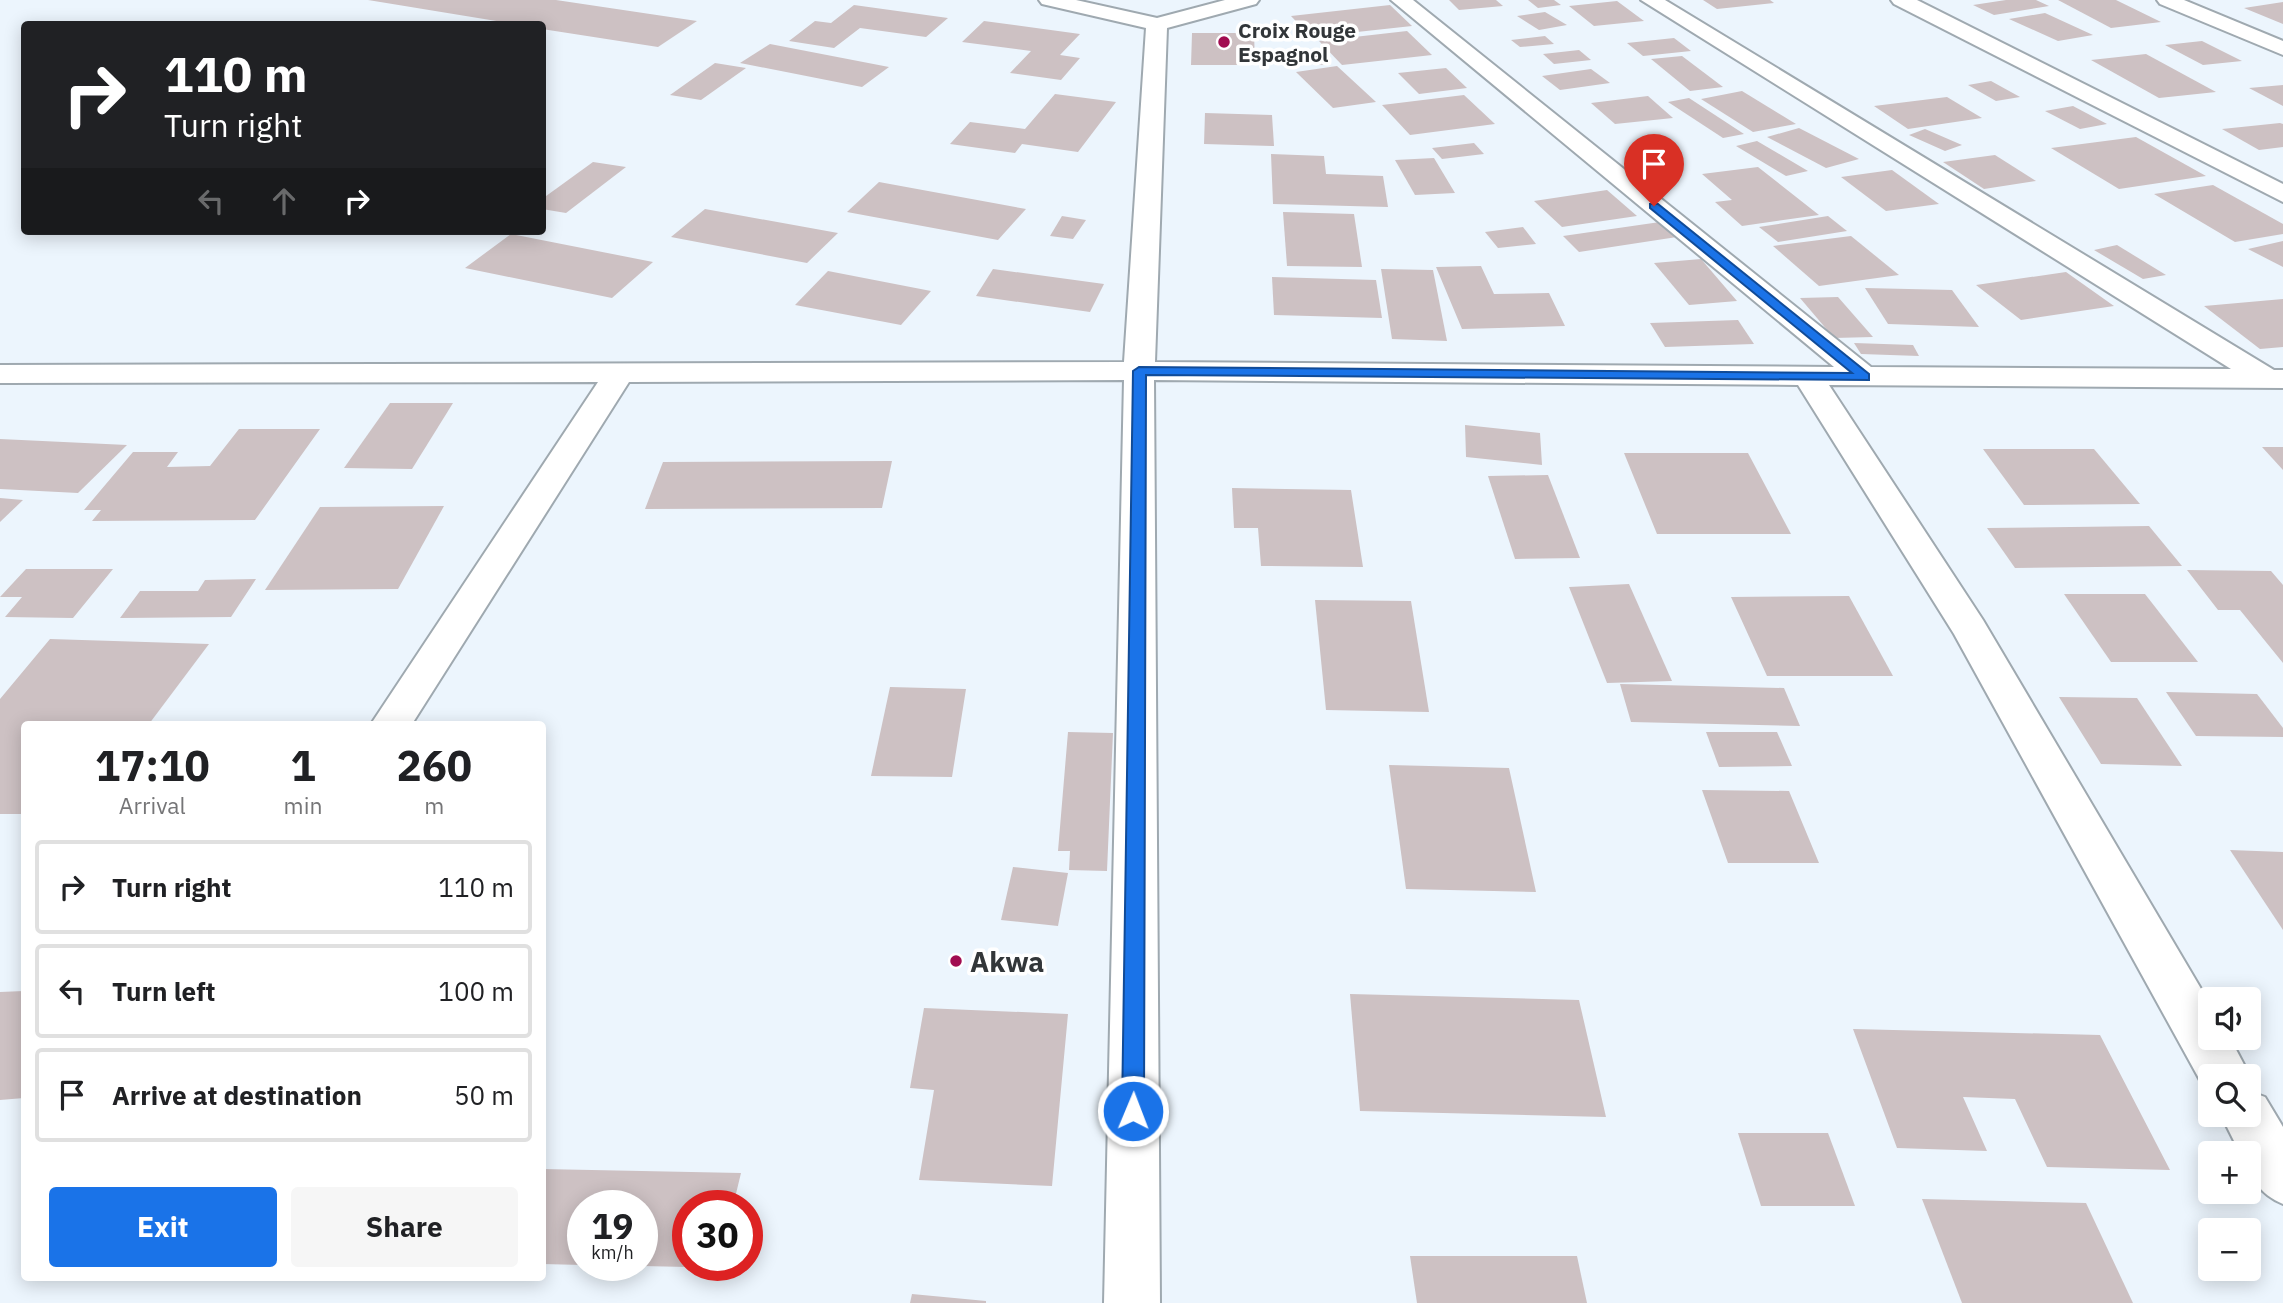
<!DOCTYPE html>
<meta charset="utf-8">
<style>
body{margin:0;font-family:"IBM Plex Sans",sans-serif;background:#f6f6f6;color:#202124;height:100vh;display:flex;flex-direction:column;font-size:26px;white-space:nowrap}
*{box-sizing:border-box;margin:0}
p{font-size:23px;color:#757577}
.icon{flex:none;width:38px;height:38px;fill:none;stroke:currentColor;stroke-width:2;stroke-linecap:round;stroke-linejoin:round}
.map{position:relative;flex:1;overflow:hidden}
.side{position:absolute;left:21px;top:721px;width:525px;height:560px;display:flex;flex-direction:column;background:#fff;border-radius:7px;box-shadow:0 4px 18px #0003}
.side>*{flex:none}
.banner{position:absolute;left:21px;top:21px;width:525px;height:214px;border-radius:7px;box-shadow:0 4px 18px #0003;background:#202124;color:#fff;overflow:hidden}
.fabs{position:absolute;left:2198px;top:987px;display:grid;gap:14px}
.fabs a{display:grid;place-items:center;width:63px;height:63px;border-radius:7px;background:#fff;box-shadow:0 4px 18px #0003;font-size:35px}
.speed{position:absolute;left:567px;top:1190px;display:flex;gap:14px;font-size:35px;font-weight:700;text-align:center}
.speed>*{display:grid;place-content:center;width:91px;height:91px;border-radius:50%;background:#fff;box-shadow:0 4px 18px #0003;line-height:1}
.speed small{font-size:18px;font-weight:400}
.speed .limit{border:10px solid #d22;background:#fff;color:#111}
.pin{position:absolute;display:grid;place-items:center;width:60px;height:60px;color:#fff;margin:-72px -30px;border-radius:50% 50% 50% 0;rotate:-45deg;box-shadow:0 0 7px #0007}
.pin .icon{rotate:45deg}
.me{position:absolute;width:77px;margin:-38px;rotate:1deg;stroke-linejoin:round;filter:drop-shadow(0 0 5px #0008)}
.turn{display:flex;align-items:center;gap:24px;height:147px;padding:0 28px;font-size:32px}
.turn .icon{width:91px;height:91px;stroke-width:2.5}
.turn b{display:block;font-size:49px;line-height:60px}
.lanes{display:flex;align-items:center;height:66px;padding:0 28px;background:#0003;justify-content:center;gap:35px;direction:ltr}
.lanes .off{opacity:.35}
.eta{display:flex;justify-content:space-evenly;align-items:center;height:119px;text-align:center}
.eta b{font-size:42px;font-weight:800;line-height:49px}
.primary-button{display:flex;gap:14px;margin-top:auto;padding:14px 28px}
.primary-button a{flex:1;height:80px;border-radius:7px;background:#1a73e8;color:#fff;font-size:28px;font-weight:800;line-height:80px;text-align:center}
.primary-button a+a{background:#f6f6f6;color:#202124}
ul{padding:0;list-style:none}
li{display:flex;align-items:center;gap:21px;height:94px;margin:0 14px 10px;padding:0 14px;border:4px solid #e0e0e0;border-radius:7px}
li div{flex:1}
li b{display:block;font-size:26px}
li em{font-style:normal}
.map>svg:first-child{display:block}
.building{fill:#cdc1c3}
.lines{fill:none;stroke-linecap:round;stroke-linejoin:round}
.minor-casing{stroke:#9fa9b0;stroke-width:4}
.minor{fill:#fff;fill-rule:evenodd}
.route{fill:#1a73e8;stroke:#114b97;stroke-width:2}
.poi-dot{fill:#a10c50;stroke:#fff;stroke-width:2.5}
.labels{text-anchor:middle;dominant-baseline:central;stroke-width:7;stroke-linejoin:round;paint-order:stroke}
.far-poi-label{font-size:21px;font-weight:bold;fill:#323639;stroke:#fff;text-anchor:start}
.near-poi-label{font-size:28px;font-weight:bold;fill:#323639;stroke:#fff;text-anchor:start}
</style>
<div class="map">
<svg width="2283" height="1303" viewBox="0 0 2283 1303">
<rect width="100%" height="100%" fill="#ecf5fd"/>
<g class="building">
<polygon points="368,0 556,0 697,21 658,47 542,29 542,24 515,24"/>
<polygon points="1449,0 1496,0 1503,6 1459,10"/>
<polygon points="1528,0 1554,0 1561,5 1538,8"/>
<polygon points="1703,0 1770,0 1774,3 1717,9"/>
<polygon points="2006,0 2036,0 2049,6 1994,15 1973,5"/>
<polygon points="2058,0 2116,0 2161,22 2111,28"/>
<polygon points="1617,1 1644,21 1594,26 1569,6"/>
<polygon points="2283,2 2283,24 2244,8"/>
<polygon points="854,5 948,18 926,37 860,28 834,48 789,41 815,21 831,23"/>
<polygon points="1390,5 1412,26 1311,37 1291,16"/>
<polygon points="1545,12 1567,25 1539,30 1517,16"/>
<polygon points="2045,13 2093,35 2058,41 2009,19"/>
<polygon points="984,21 1080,34 1060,55 1080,58 1061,80 1010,73 1031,51 962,42"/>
<polygon points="1407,31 1432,55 1342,65 1319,41"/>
<polygon points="1192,33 1254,33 1255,65 1191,65"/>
<polygon points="1545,36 1554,44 1520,47 1511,40"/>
<polygon points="1674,38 1691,51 1643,56 1627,43"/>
<polygon points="2202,41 2242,61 2203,65 2165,45"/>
<polygon points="770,44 889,67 862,87 740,63"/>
<polygon points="1579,50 1591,60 1554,64 1543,54"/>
<polygon points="1274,51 1327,54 1327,65 1272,62"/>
<polygon points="2146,54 2216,92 2159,98 2091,60"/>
<polygon points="1682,56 1723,87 1690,91 1651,59"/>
<polygon points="715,63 746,68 701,100 670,95"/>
<polygon points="1337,66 1376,102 1333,108 1296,72"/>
<polygon points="1446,68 1467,88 1419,94 1398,73"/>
<polygon points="1591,69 1610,83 1560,90 1542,76"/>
<polygon points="1991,81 2020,97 1996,101 1968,85"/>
<polygon points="2283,85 2283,106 2249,88"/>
<polygon points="1742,91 1796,124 1753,132 1701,99"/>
<polygon points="1055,94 1116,102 1078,152 1022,144 1015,153 950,144 970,122 1025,129"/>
<polygon points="1464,95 1495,124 1410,135 1382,105"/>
<polygon points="1648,96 1673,118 1615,124 1591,103"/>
<polygon points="1947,97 1982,118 1908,129 1874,106"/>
<polygon points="1689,98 1744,134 1723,138 1668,102"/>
<polygon points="2073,106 2107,124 2080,129 2045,111"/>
<polygon points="1205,113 1272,115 1274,146 1204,144"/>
<polygon points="2280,123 2283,124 2283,147 2259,150 2222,129"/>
<polygon points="1799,128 1859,159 1826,168 1767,137"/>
<polygon points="1925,129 1962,145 1945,151 1909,135"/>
<polygon points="2136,137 2206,176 2119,189 2051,148"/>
<polygon points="1757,141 1808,171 1786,176 1736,146"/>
<polygon points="1474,143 1484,154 1442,159 1432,148"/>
<polygon points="1271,154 1324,156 1326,174 1383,176 1388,207 1273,204"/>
<polygon points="1995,155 2036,181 1984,189 1943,162"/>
<polygon points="1434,158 1455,193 1415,195 1395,160"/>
<polygon points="593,162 626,167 566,213 542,209 542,199"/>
<polygon points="1758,167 1819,215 1742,226 1715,202 1732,200 1702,174"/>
<polygon points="1892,170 1939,204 1886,211 1841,177"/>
<polygon points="879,182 1026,209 998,240 847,212"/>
<polygon points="2213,185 2283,224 2283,234 2235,242 2154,194"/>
<polygon points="1607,190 1637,216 1562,227 1534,201"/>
<polygon points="705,209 838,233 807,263 671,237"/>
<polygon points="1283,212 1354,214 1362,267 1287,266"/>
<polygon points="1062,216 1086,220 1073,239 1050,236"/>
<polygon points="1828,216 1847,231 1778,242 1759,227"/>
<polygon points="1660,222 1677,237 1579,252 1563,236"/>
<polygon points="1523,227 1536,244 1498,248 1485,232"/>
<polygon points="511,234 653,262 612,298 465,268"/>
<polygon points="1851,236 1899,275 1819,286 1773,246"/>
<polygon points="2283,241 2283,267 2248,249"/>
<polygon points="2117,245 2166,275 2143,279 2094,250"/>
<polygon points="1701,259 1737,301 1689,305 1654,263"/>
<polygon points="1481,266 1494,294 1549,293 1565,326 1462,329 1436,267"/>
<polygon points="993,269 1104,284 1090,312 976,296"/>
<polygon points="1381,269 1433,270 1447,341 1392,339"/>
<polygon points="828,271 931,291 901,325 795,305"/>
<polygon points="2066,272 2114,306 2021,320 1976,285"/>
<polygon points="1272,277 1376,280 1382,318 1274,315"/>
<polygon points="1865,288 1952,290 1979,327 1888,324"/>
<polygon points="1838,297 1873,337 1834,338 1800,298"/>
<polygon points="2283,299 2283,347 2260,349 2204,306"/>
<polygon points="1738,320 1754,344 1665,347 1650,323"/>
<polygon points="1854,343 1913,345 1919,356 1861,354"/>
<polygon points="390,403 453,403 412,469 344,468"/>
<polygon points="1465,425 1540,433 1542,465 1466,457"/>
<polygon points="239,429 320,429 255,520 92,521 101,510 84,510 133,452 178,452 167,467 210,466"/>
<polygon points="0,439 127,445 78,493 0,489"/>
<polygon points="2262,447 2283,447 2283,470"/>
<polygon points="1983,449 2094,449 2140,504 2024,505"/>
<polygon points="1624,453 1748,453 1791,534 1657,534"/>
<polygon points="892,461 882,508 645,509 663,462"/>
<polygon points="1548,475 1580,558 1515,559 1488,476"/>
<polygon points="1232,488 1351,490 1363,567 1261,566 1258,528 1234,528"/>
<polygon points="0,498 23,500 0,522"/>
<polygon points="444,506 398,589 265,590 320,507"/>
<polygon points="2149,526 2182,566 2015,568 1987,528"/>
<polygon points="26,569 113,569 73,618 5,617 22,597 0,597"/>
<polygon points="2187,570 2271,571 2283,585 2283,663 2240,610 2218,610"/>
<polygon points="256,579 231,617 120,618 140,591 198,591 205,580"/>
<polygon points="1629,584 1672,681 1607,683 1569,587"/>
<polygon points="2064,594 2145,594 2198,662 2111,662"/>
<polygon points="1849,596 1893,676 1767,676 1731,597"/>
<polygon points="1315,600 1411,601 1429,712 1326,710"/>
<polygon points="50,639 209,644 149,724 24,724 24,814 0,814 0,699"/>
<polygon points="1620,684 1784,688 1800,726 1631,722"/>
<polygon points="890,687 966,689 952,777 871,776"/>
<polygon points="2166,692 2257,694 2283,728 2283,737 2196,736"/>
<polygon points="2059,697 2137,698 2182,766 2101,764"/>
<polygon points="1068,732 1113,733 1107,871 1069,870 1070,851 1058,851"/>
<polygon points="1706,732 1777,732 1792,766 1719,767"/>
<polygon points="1389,765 1509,768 1536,892 1406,889"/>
<polygon points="1702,790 1789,791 1819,863 1728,863"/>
<polygon points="2230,850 2283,852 2283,930"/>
<polygon points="1013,867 1068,873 1058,926 1001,920"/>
<polygon points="24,991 24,1098 0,1100 0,992"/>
<polygon points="1350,994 1579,1000 1606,1117 1360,1111"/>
<polygon points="924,1008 1068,1014 1052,1186 919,1180 934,1090 910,1088"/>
<polygon points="1853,1029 2100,1035 2170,1170 2047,1167 2015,1099 1963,1097 1987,1151 1897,1148"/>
<polygon points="1738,1133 1828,1133 1855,1206 1761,1206"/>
<polygon points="542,1169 741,1173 733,1206 688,1206 688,1267 642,1266 642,1206 583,1206 583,1265 542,1264"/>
<polygon points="1922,1199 2086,1203 2133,1303 1962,1303"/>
<polygon points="1410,1256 1577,1256 1587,1303 1417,1303"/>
<polygon points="912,1294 986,1301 986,1303 910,1303"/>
</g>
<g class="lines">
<g class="minor-casing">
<g id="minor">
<polygon points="1039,0 1076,0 1157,18 1225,0 1259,0 1256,4 1167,28 1155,362 1834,367 1391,0 1413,0 1871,367 2231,369 1641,0 1665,0 2274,370 2283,370 2283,388 1829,385 1983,620 2210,1004 2210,1038 2230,1038 2250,1076 2249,1079 2249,1076 2210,1076 2210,1094 2207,1093 1954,634 1798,385 1154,380 1160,1303 1104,1303 1124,380 629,382 412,724 371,724 598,382 0,383 0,365 1124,362 1146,28 1042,4"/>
<polygon points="1891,0 1917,0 2283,184 2283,202 1894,4"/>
<polygon points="2157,0 2184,0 2283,41 2283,55 2160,4"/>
<path d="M2249 1091 2265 1097 2283 1127V1204C2260 1194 2249 1179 2249 1153H2240L2221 1115H2249Z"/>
</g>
</g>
<use href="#minor" class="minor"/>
</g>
<polygon class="route" points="1650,204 1658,204 1869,374 1869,380 1146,375 1144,1111 1141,1118 1133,1121 1126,1118 1122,1111 1133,371 1139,367 1852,373 1650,208"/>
<g class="poi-dot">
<circle cx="1224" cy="42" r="7"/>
<circle cx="956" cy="961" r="7"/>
</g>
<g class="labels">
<g class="far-poi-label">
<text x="1238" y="30">Croix Rouge<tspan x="1238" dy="24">Espagnol</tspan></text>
</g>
<g class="near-poi-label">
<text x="970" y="961">Akwa</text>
</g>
</g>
</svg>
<div class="fabs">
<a><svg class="icon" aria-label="sound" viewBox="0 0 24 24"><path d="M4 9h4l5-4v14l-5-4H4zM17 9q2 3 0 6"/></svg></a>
<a><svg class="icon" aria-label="search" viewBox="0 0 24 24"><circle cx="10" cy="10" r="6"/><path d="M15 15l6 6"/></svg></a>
<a>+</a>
<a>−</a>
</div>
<div class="speed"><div>19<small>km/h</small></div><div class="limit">30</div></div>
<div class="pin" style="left:1654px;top:206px;background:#d93025"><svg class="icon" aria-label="arrive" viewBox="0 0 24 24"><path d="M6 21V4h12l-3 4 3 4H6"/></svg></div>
<svg class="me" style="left:1133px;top:1111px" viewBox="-20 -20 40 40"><circle r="17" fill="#1a73e8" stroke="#fff" stroke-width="3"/><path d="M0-11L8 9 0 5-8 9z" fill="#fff"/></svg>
<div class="banner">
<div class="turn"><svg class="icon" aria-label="right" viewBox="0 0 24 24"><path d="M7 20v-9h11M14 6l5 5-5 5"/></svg><div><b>110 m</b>Turn right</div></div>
<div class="lanes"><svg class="icon off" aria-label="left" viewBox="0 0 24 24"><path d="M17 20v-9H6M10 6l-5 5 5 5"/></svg><svg class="icon off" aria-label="ahead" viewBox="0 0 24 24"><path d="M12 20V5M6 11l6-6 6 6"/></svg><svg class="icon" aria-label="right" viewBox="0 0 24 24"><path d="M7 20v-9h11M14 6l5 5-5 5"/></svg></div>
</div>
<section class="side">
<div class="eta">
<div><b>17:10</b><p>Arrival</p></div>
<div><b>1</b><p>min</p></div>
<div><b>260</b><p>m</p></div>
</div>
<ul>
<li><svg class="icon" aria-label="right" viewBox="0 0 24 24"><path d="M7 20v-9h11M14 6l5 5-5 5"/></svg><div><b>Turn right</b></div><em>110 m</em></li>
<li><svg class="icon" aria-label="left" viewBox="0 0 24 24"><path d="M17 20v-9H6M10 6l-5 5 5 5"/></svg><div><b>Turn left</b></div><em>100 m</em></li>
<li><svg class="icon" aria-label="arrive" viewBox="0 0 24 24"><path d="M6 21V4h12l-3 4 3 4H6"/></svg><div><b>Arrive at destination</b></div><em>50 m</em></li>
</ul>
<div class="primary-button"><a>Exit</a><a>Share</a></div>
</section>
</div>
